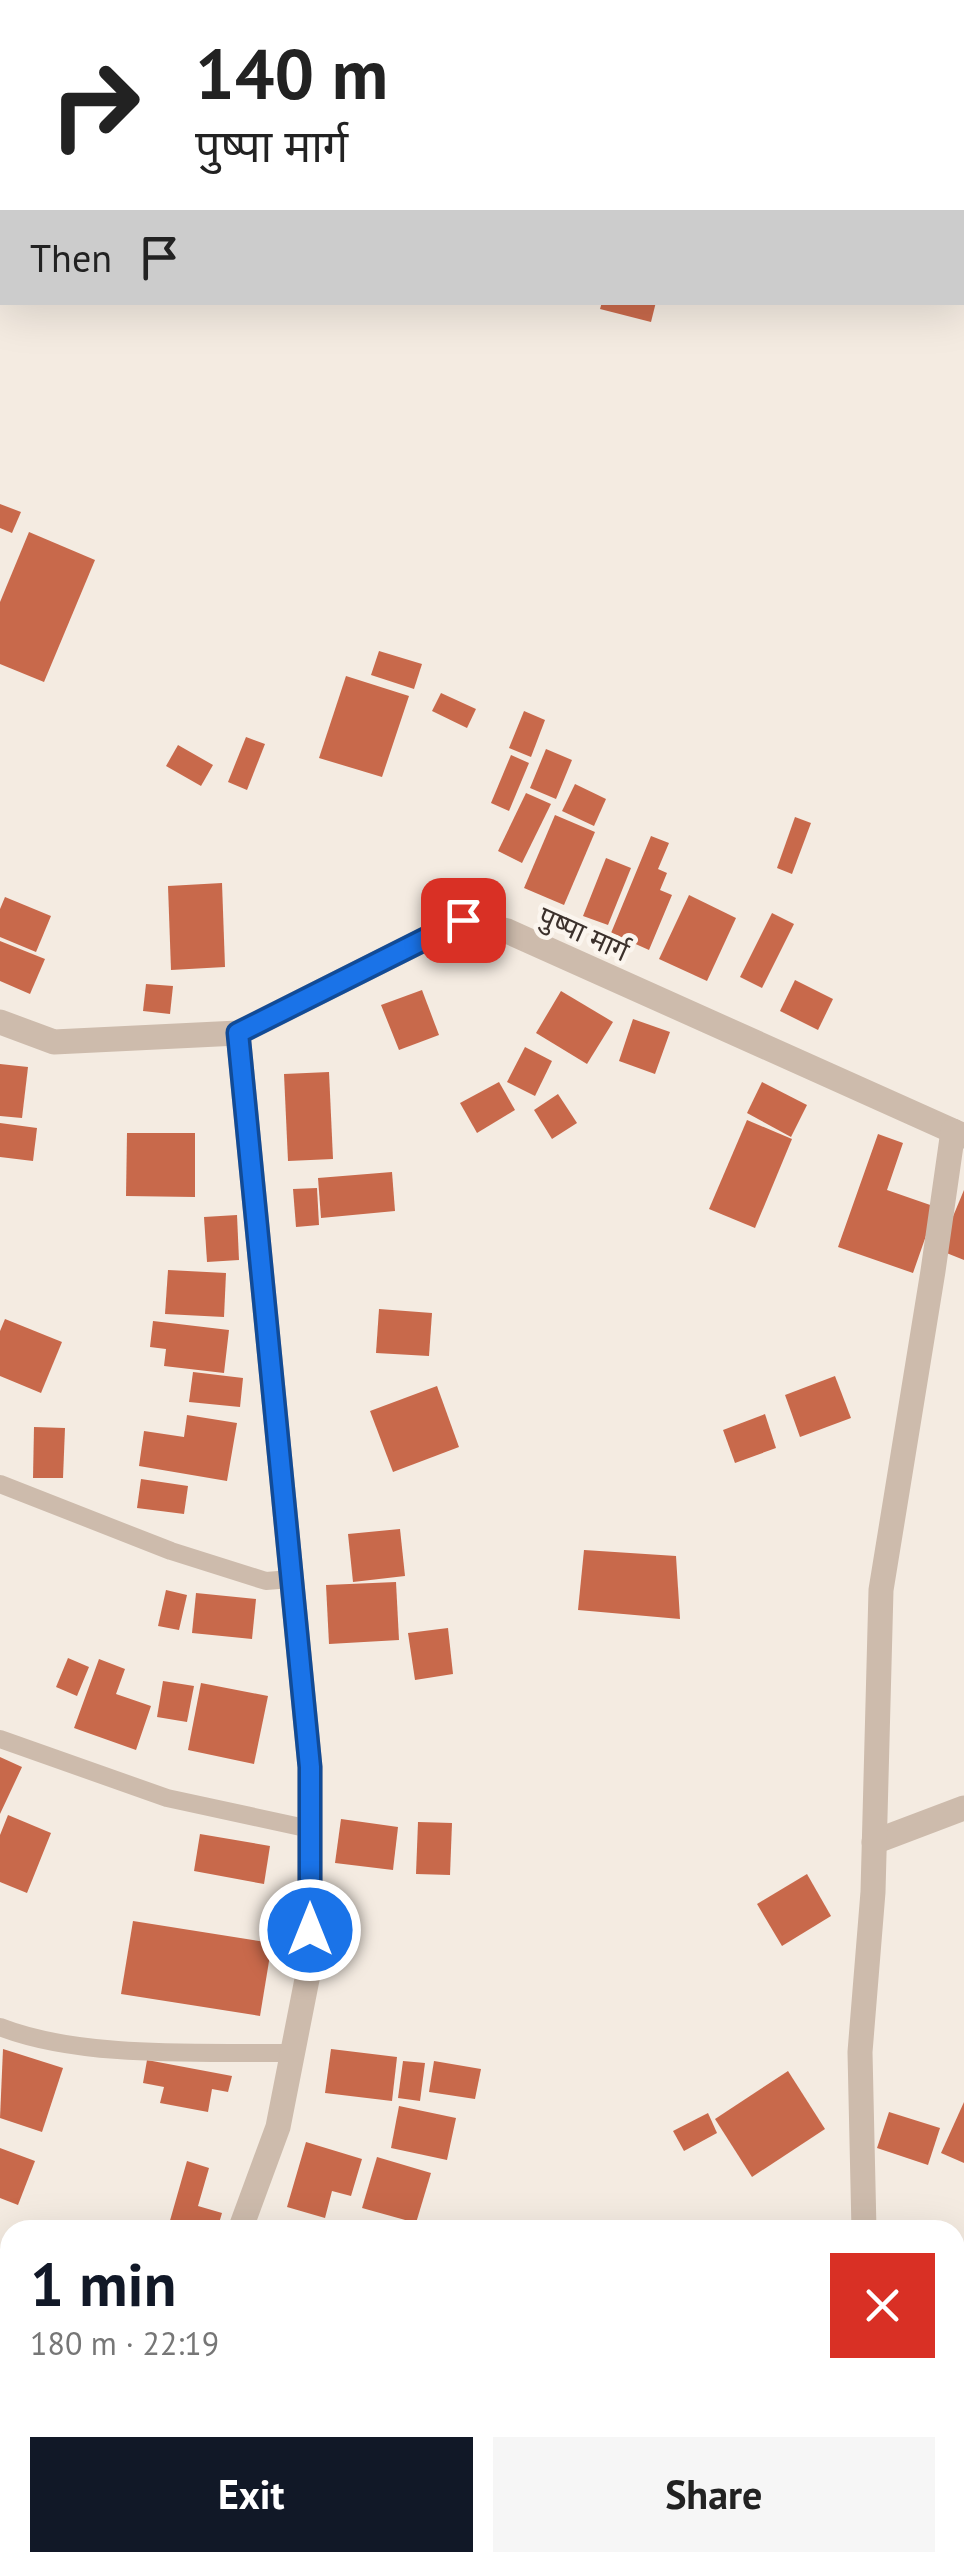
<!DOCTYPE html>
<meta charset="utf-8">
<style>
body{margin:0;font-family:"PT Sans","Noto Sans Devanagari",sans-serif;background:#f6f6f6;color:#222;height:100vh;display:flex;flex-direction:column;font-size:38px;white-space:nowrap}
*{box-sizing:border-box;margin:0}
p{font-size:32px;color:#767676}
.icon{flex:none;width:55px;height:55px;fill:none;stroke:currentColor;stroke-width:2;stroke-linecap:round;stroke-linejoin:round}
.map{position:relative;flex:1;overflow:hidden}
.drawer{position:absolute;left:0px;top:2220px;width:965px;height:352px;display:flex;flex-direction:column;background:#fff;border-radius:30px 30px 0 0;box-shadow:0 10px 40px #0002}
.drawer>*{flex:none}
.guide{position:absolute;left:0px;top:0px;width:965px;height:305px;box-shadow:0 10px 40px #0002;background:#fff;color:#222;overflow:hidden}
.pin{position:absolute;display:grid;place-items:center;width:85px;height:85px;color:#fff;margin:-42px;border-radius:20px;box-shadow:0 5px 15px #0006}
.me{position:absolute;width:110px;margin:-55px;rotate:0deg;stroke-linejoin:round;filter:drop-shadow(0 0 8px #0008)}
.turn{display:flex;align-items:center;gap:35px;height:210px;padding:0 30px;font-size:45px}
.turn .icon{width:130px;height:130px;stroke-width:2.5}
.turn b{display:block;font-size:70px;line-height:85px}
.then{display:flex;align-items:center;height:95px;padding:0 30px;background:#0003;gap:20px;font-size:38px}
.round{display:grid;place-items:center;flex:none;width:105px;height:105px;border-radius:0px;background:#f6f6f6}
.overview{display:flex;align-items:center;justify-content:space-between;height:170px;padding:0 30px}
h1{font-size:60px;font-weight:700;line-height:75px;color:#111827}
.primary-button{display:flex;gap:20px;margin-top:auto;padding:20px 30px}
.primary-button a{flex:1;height:115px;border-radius:0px;background:#111827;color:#fff;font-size:40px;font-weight:700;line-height:115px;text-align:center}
.primary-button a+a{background:#f6f6f6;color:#222}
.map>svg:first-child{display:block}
.green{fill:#b8c4a0}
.building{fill:#c8694b}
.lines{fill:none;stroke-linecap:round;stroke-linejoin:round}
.lane{stroke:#cdbbac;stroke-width:18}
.street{stroke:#cdbbac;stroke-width:25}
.route-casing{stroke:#114b97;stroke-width:25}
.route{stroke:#1a73e8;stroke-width:18}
.labels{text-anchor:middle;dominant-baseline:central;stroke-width:9;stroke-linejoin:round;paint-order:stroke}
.street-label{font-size:28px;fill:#3b302b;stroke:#fbf5ee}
</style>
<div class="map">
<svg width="964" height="2572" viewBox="0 0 964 2572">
<rect width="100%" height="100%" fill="#f4ebe1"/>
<g class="green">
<polygon points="955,2309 964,2312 964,2377 955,2405"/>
<polygon points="850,2563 941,2563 940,2572 848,2572"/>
</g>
<g class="building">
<polygon points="602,302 656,302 651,322 600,309"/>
<polygon points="0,504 21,512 12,533 0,528"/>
<polygon points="29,532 95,560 44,682 0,664 0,602"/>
<polygon points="379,651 422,664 414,689 371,675"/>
<polygon points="346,676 409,696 382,777 319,758"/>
<polygon points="441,693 476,709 467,728 432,711"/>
<polygon points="524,711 545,720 531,757 509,748"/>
<polygon points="246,737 265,744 247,790 228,782"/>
<polygon points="178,745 213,765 201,786 166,766"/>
<polygon points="546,749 572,760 556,799 530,788"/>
<polygon points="511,755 529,763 509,811 491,803"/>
<polygon points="575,784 606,799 594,826 562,811"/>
<polygon points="526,793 551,804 522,863 498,851"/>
<polygon points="555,815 595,832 564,905 524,888"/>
<polygon points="795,817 811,823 792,874 777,868"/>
<polygon points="651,836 669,843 658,869 667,873 660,890 672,895 649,950 611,933"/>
<polygon points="606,858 631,868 608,925 583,916"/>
<polygon points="222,883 225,967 171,970 168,886"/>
<polygon points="689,895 736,918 707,981 659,959"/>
<polygon points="5,897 51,916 36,952 0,937 0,909"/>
<polygon points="772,913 794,924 762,988 740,977"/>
<polygon points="0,941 45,959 30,994 0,981"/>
<polygon points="795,980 833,999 818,1030 780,1011"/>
<polygon points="146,984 173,986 170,1014 143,1011"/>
<polygon points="422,990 439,1035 399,1050 381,1005"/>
<polygon points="561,991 613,1022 587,1064 536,1033"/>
<polygon points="633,1019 670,1032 655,1074 619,1061"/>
<polygon points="525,1047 552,1061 535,1096 507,1082"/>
<polygon points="0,1064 28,1067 22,1118 0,1116"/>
<polygon points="329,1072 333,1159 288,1161 284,1074"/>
<polygon points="499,1082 515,1110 477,1133 460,1103"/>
<polygon points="762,1082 807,1105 791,1137 747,1113"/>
<polygon points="558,1094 577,1123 552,1139 534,1110"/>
<polygon points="747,1120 792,1139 755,1228 709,1209"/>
<polygon points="0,1123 37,1128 33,1161 0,1157"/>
<polygon points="127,1133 195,1133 195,1197 126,1196"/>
<polygon points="878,1134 903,1143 887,1190 936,1207 913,1273 838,1247"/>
<polygon points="392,1172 395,1211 321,1218 318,1178"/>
<polygon points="317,1188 319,1225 296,1227 293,1189"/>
<polygon points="964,1190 964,1260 939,1250"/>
<polygon points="237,1215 239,1260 207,1262 204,1217"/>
<polygon points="168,1270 226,1273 224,1317 165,1314"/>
<polygon points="379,1309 432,1313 429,1356 376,1353"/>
<polygon points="5,1319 62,1342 41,1393 0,1376 0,1331"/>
<polygon points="153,1321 229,1330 224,1373 164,1366 166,1349 150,1347"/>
<polygon points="193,1372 243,1378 240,1407 189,1402"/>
<polygon points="835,1376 851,1418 800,1437 785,1395"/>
<polygon points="437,1386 459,1447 393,1472 370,1411"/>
<polygon points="765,1414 776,1448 735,1463 723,1430"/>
<polygon points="187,1415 237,1423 227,1481 139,1466 144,1431 184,1437"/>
<polygon points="34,1427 65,1428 63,1478 33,1478"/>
<polygon points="141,1479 188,1486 184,1514 137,1508"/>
<polygon points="400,1529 405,1576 353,1582 348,1534"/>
<polygon points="584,1550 676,1556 680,1619 578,1610"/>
<polygon points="396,1582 399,1640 329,1644 326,1585"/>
<polygon points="166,1590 187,1595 179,1630 158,1626"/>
<polygon points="196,1593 256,1599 252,1639 192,1633"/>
<polygon points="448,1628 453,1674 415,1680 408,1633"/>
<polygon points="68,1658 89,1667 77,1696 56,1687"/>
<polygon points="99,1659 125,1669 116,1694 151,1706 136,1750 74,1728"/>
<polygon points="163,1681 194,1686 187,1722 157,1717"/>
<polygon points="201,1683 268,1696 254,1764 188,1750"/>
<polygon points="0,1757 22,1767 0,1814"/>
<polygon points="8,1815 51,1833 27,1893 0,1882 0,1835"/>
<polygon points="341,1819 398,1827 393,1870 335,1863"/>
<polygon points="418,1822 452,1823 450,1875 416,1874"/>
<polygon points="200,1834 270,1846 264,1884 194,1871"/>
<polygon points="807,1874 831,1916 782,1946 757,1904"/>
<polygon points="133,1921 272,1943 260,2016 121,1994"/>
<polygon points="3,2049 63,2068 42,2132 0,2118"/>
<polygon points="331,2049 397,2057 392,2101 325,2093"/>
<polygon points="147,2060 232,2076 228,2092 212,2089 208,2112 160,2103 164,2087 143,2083"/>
<polygon points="403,2061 425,2063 420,2101 398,2098"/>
<polygon points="434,2061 481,2069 475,2099 429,2092"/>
<polygon points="788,2071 825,2129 752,2177 715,2119"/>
<polygon points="964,2102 964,2163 941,2153"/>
<polygon points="399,2106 456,2118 447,2160 391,2148"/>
<polygon points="889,2112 940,2128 928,2165 877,2148"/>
<polygon points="708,2113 717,2133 684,2151 673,2131"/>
<polygon points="306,2142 362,2159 351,2196 332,2191 325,2218 287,2207"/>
<polygon points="0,2148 35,2161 18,2205 0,2198"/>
<polygon points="377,2157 431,2173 416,2223 362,2208"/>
<polygon points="187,2161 209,2168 198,2206 222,2213 217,2230 189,2230 169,2224"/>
<polygon points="323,2562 351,2562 347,2572 321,2568"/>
</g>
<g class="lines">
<g class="lane">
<polyline points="0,1484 171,1551 266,1581 291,1579"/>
<polyline points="0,1739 167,1798 310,1829"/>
<path d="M0 2027C82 2059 204 2052 292 2053"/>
</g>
<g class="street">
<polyline points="95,2 97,0"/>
<polyline points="0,154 2,150"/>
<polyline points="0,1022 54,1042 238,1033 463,920 507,931 964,1136"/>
<polyline points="238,1033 310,1767 310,1964 278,2127 240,2230"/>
<polyline points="874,1842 964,1808"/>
<polyline points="864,2230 860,2052 873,1892 881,1590 933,1271 953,1131"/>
<polyline points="955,2269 964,2272"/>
<polyline points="78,2572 83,2562"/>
</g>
</g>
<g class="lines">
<g class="route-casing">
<polyline id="route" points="310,1930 310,1767 238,1033 463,920"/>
</g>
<use href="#route" class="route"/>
</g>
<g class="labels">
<g class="street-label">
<text transform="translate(584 933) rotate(24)">पुष्पा मार्ग</text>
</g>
</g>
</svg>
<div class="pin" style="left:463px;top:920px;background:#d93025"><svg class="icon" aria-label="arrive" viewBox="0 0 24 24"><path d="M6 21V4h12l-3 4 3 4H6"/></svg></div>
<svg class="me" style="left:310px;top:1930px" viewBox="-20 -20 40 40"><circle r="17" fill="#1a73e8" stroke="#fff" stroke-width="3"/><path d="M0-11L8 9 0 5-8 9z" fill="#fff"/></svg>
<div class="guide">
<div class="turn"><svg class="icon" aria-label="right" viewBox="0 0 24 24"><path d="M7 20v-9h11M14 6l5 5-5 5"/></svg><div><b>140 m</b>पुष्पा मार्ग</div></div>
<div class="then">Then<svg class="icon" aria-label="arrive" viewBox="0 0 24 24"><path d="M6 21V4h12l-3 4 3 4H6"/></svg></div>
</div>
<section class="drawer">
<div class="overview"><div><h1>1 min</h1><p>180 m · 22:19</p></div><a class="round" style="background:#d93025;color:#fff"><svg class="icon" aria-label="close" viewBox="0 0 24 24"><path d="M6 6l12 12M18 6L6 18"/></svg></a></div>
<div class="primary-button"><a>Exit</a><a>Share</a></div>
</section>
</div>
